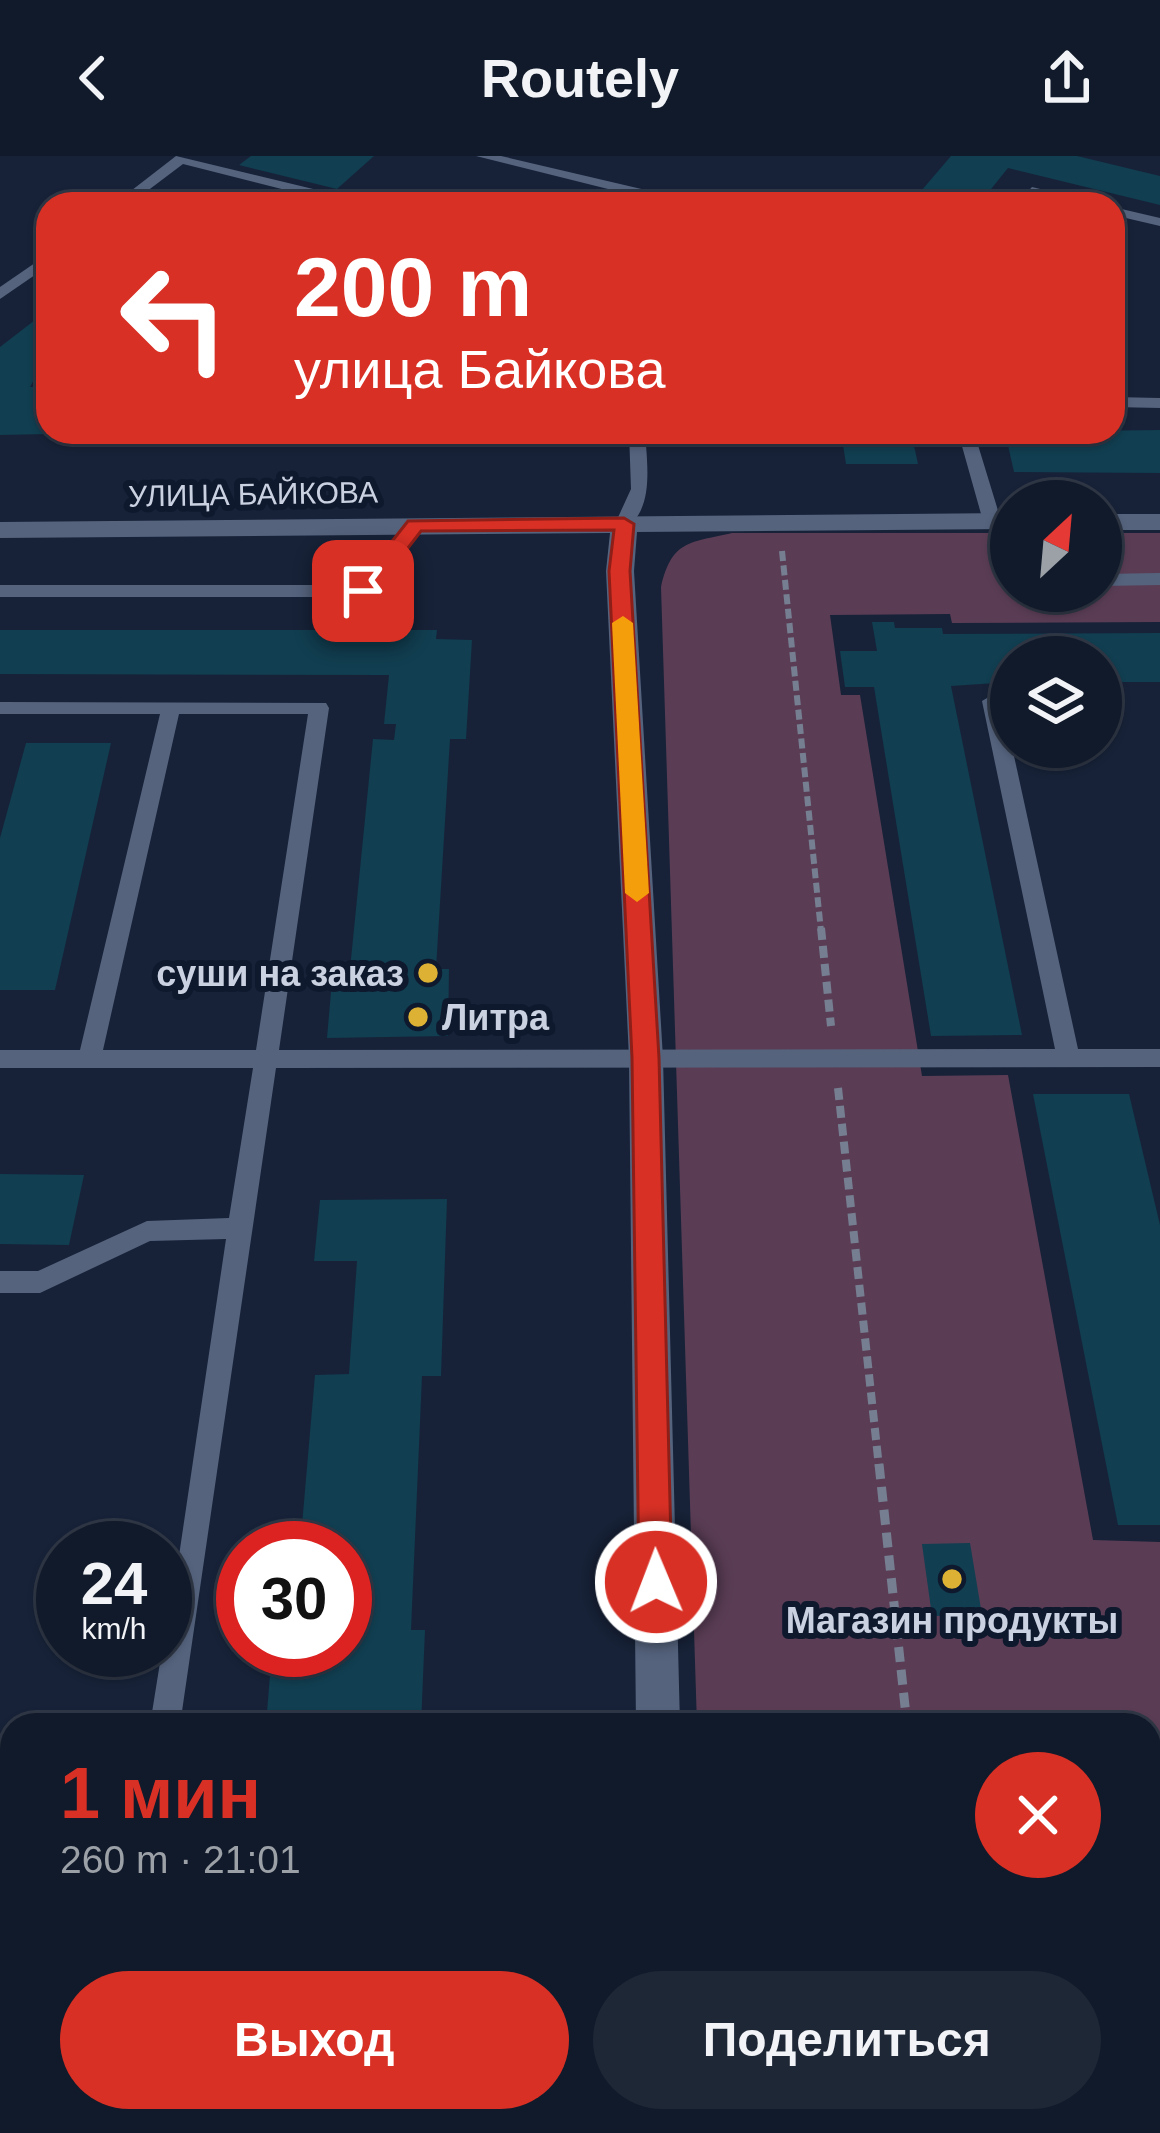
<!DOCTYPE html>
<html lang="ru">
<meta charset="utf-8">
<style>
body{margin:0;font-family:Helvetica,sans-serif;background:#1e2736;color:#f1f3f6;height:100vh;display:flex;flex-direction:column;font-size:45px;white-space:nowrap}
*{box-sizing:border-box;margin:0}
p{font-size:39px;color:#9ca1a8}
.icon{flex:none;width:66px;height:66px;fill:none;stroke:currentColor;stroke-width:2;stroke-linecap:round;stroke-linejoin:round}
.map{position:relative;flex:1;overflow:hidden}
.side{position:absolute;left:0px;top:1557px;width:1161px;height:420px;display:flex;flex-direction:column;background:#111a2a;border-radius:36px 36px 0 0;box-shadow:0 3px 9px #0004,0 0 0 3px #303847}
.side>*{flex:none}
.banner{position:absolute;left:36px;top:36px;width:1089px;height:252px;border-radius:36px;box-shadow:0 3px 9px #0004,0 0 0 3px #303847;background:#d93025;color:#fff;overflow:hidden}
.needle{width:78px;rotate:26deg}
.buttons{position:absolute;left:990px;top:324px;display:grid;gap:24px}
.buttons a{display:grid;place-items:center;width:132px;height:132px;border-radius:50%;background:#111a2a;box-shadow:0 3px 9px #0004,0 0 0 3px #303847;font-size:60px}
.speed{position:absolute;left:36px;top:1365px;display:flex;gap:24px;font-size:60px;font-weight:700;text-align:center}
.speed>*{display:grid;place-content:center;width:156px;height:156px;border-radius:50%;background:#111a2a;box-shadow:0 3px 9px #0004,0 0 0 3px #303847;line-height:1}
.speed small{font-size:30px;font-weight:400}
.speed .limit{border:18px solid #d22;background:#fff;color:#111}
.pin{position:absolute;display:grid;place-items:center;width:102px;height:102px;color:#fff;margin:-51px;border-radius:24px;box-shadow:0 6px 18px #0006}
.me{position:absolute;width:132px;margin:-66px;rotate:359deg;stroke-linejoin:round;filter:drop-shadow(0 0 9px #0008)}
.turn{display:flex;align-items:center;gap:42px;height:252px;padding:0 60px;font-size:54px}
.turn .icon{width:156px;height:156px;stroke-width:2.5}
.turn b{display:block;font-size:84px;line-height:102px}
.round{display:grid;place-items:center;flex:none;width:126px;height:126px;border-radius:63px;background:#1e2736}
.head{display:flex;align-items:center;justify-content:space-between;height:204px;padding:0 60px}
h1{font-size:72px;font-weight:700;line-height:90px;color:#d93025}
.primary-button{display:flex;gap:24px;margin-top:auto;padding:24px 60px}
.primary-button a{flex:1;height:138px;border-radius:72px;background:#d93025;color:#fff;font-size:48px;font-weight:700;line-height:138px;text-align:center}
.primary-button a+a{background:#1e2736;color:#f1f3f6}
header{display:flex;justify-content:space-between;align-items:center;height:156px;padding:0 60px;background:#111a2a;font-size:54px;font-weight:700}
.map>svg:first-child{display:block}
.green{fill:#5a3d55}
.building{fill:#113e50}
.lines{fill:none;stroke-linecap:round;stroke-linejoin:round}
.path-far3{stroke:#767f91;stroke-width:4.5;stroke-dasharray:8 4.5;stroke-linecap:butt}
.path-far2{stroke:#767f91;stroke-width:6;stroke-dasharray:10 4.5;stroke-linecap:butt}
.path-far1{stroke:#767f91;stroke-width:8;stroke-dasharray:12 6;stroke-linecap:butt}
.path{stroke:#767f91;stroke-width:9;stroke-dasharray:15 8;stroke-linecap:butt}
.service{fill:#55637d;fill-rule:evenodd}
.minor{fill:#55637d;fill-rule:evenodd}
.route{fill:#d93025;stroke:#8d1f18;stroke-width:3}
.slow{fill:#f59e0b}
.poi-dot{fill:#ddb133;stroke:#0e192e;stroke-width:4.5}
.labels{text-anchor:middle;dominant-baseline:central;stroke-width:12;stroke-linejoin:round;paint-order:stroke}
.far-street-label{font-size:30px;fill:#cad2e1;stroke:#0e192e}
.poi-label{font-size:36px;font-weight:bold;fill:#cad2e1;stroke:#0e192e;text-anchor:end}
</style>
<header><svg class="icon" aria-label="back" viewBox="0 0 24 24"><path d="M15 5l-7 7 7 7"/></svg>Routely<svg class="icon" aria-label="share" viewBox="0 0 24 24"><path d="M12 15V3M7 8l5-5 5 5M5 13v7h14v-7"/></svg></header>
<div class="map">
<svg width="1160" height="1977" viewBox="0 0 1160 1977">
<rect width="100%" height="100%" fill="#172238"/>
<path class="green" d="M732 377H1011V435H1101V377H1160V466L952 467 950 458 830 459 841 539H860L922 920 1008 919 1093 1384 1160 1386V1977H710L709 1965H1149V1569H697L661 431C672 384 689 387 732 377Z"/>
<g class="building">
<polygon points="251,0 374,0 337,33 239,9"/>
<polygon points="951,0 1077,0 1160,20 1160,49 1008,12 979,48 910,48"/>
<polygon points="517,37 556,46 555,48 503,48"/>
<polygon points="48,154 48,198 30,231 48,231 48,278 0,279 0,191"/>
<polygon points="1160,274 1160,317 1014,316 1005,276"/>
<polygon points="841,276 911,276 918,308 846,308"/>
<polygon points="872,466 894,466 895,472 942,472 943,478 1160,477 1160,526 1101,526 1101,501 1011,501 1011,526 951,530 1022,879 931,880 874,531 845,531 840,495 877,495"/>
<polygon points="0,474 437,474 436,483 472,484 466,583 450,583 436,813 449,813 448,880 327,882 333,813 350,813 373,583 394,584 396,568 384,568 389,519 0,518"/>
<polygon points="26,587 111,587 55,834 0,834 0,682"/>
<polygon points="1033,938 1129,938 1160,1069 1160,1369 1118,1369"/>
<polygon points="0,1018 84,1019 69,1089 0,1088"/>
<polygon points="447,1043 441,1220 422,1220 411,1474 425,1474 421,1569 266,1569 272,1494 345,1494 345,1392 300,1392 315,1219 349,1218 357,1105 314,1105 320,1044"/>
<polygon points="970,1387 982,1459 932,1460 922,1388"/>
<polygon points="263,1965 416,1965 416,1977 262,1977"/>
</g>
<g class="lines">
<polyline class="path-far3" points="1024,336 1093,335"/>
<polyline class="path-far2" points="782,395 821,775"/>
<g class="path-far1">
<polyline points="821,772 831,870"/>
<polyline points="838,932 879,1311"/>
</g>
<g class="path">
<polyline points="879,1308 907,1569"/>
<polyline points="949,1965 950,1977"/>
</g>
<g class="service">
<polygon points="176,0 363,45 365,48 341,48 183,8 130,48 114,48"/>
<polygon points="476,0 501,0 650,35 660,48 645,48 640,41"/>
<polygon points="1032,31 1090,45 1092,48 1067,48 1036,40 1030,48 1016,48"/>
<polygon points="1113,51 1160,62 1160,70 1113,59"/>
<polygon points="48,98 48,110 0,143 0,131"/>
<polygon points="1113,241 1160,242 1160,252 1113,251"/>
<path d="M629 276H645C647 307 655 355 624 373L615 368 631 333Z"/>
<polygon points="958,276 974,276 1000,361 1011,361 1011,394 1002,389 997,369 983,365"/>
<polygon points="416,364 425,369 370,439 363,441 0,441 0,429 358,429 410,365"/>
<polygon points="1160,417 1160,429 1101,430 1101,418"/>
<path d="M992 539 1002 545 1078 893H1160V911L276 912 180 1569H150L162 1494H165L226 1083 150 1085 40 1137H0V1115H38L147 1065 229 1062 253 912H0V894H80L160 558H0V546L326 547 329 552 279 894 1055 893 982 545ZM179 558H308L256 894H103Z"/>
<rect x="1149" y="1623" width="11" height="30"/>
<rect x="0" y="1632" width="12" height="30"/>
<polygon points="88,1965 122,1965 120,1977 86,1977"/>
</g>
<g class="minor">
<polygon points="1011,357 1011,373 637,376 634,415 663,902 680,1569 636,1569 629,902 606,415 610,377 0,382 0,366"/>
<rect x="1101" y="358" width="59" height="16"/>
<polygon points="642,1965 692,1965 693,1977 643,1977"/>
</g>
</g>
<polygon class="route" points="624,362 634,368 630,415 659,902 672,1426 667,1437 656,1441 644,1437 639,1426 632,902 609,415 614,374 421,375 371,440 353,435 408,365"/>
<polygon class="slow" points="623,460 633,467 649,737 637,746 625,737 612,467"/>
<g class="poi-dot">
<circle cx="428" cy="817" r="12"/>
<circle cx="418" cy="861" r="12"/>
<circle cx="952" cy="1423" r="12"/>
</g>
<g class="labels">
<g class="far-street-label">
<text transform="translate(253 338) rotate(-1)">УЛИЦА БАЙКОВА</text>
</g>
<g class="poi-label">
<text x="404" y="817">суши на заказ</text>
<text x="442" y="861" text-anchor="start">Литра</text>
<text x="952" y="1464" text-anchor="middle">Магазин продукты</text>
</g>
</g>
</svg>
<div class="buttons">
<a><svg class="needle" viewBox="-14 -14 28 28"><path d="M0-13l5 13h-10z" fill="#e53935"/><path d="M0 13l5-13h-10z" fill="#9ca1a8"/></svg></a>
<a><svg class="icon" aria-label="layers" viewBox="0 0 24 24"><path d="M12 4l9 5-9 5-9-5zM3 14l9 5 9-5"/></svg></a>
</div>
<div class="speed"><div>24<small>km/h</small></div><div class="limit">30</div></div>
<div class="pin" style="left:363px;top:435px;background:#d93025"><svg class="icon" aria-label="arrive" viewBox="0 0 24 24"><path d="M6 21V4h12l-3 4 3 4H6"/></svg></div>
<svg class="me" style="left:656px;top:1426px" viewBox="-20 -20 40 40"><circle r="17" fill="#d93025" stroke="#fff" stroke-width="3"/><path d="M0-11L8 9 0 5-8 9z" fill="#fff"/></svg>
<div class="banner">
<div class="turn"><svg class="icon" aria-label="left" viewBox="0 0 24 24"><path d="M17 20v-9H6M10 6l-5 5 5 5"/></svg><div><b>200 m</b>улица Байкова</div></div>
</div>
<section class="side">
<div class="head"><div><h1>1 мин</h1><p>260 m · 21:01</p></div><a class="round" style="background:#d93025;color:#fff"><svg class="icon" aria-label="close" viewBox="0 0 24 24"><path d="M6 6l12 12M18 6L6 18"/></svg></a></div>
<div class="primary-button"><a>Выход</a><a>Поделиться</a></div>
</section>
</div>
